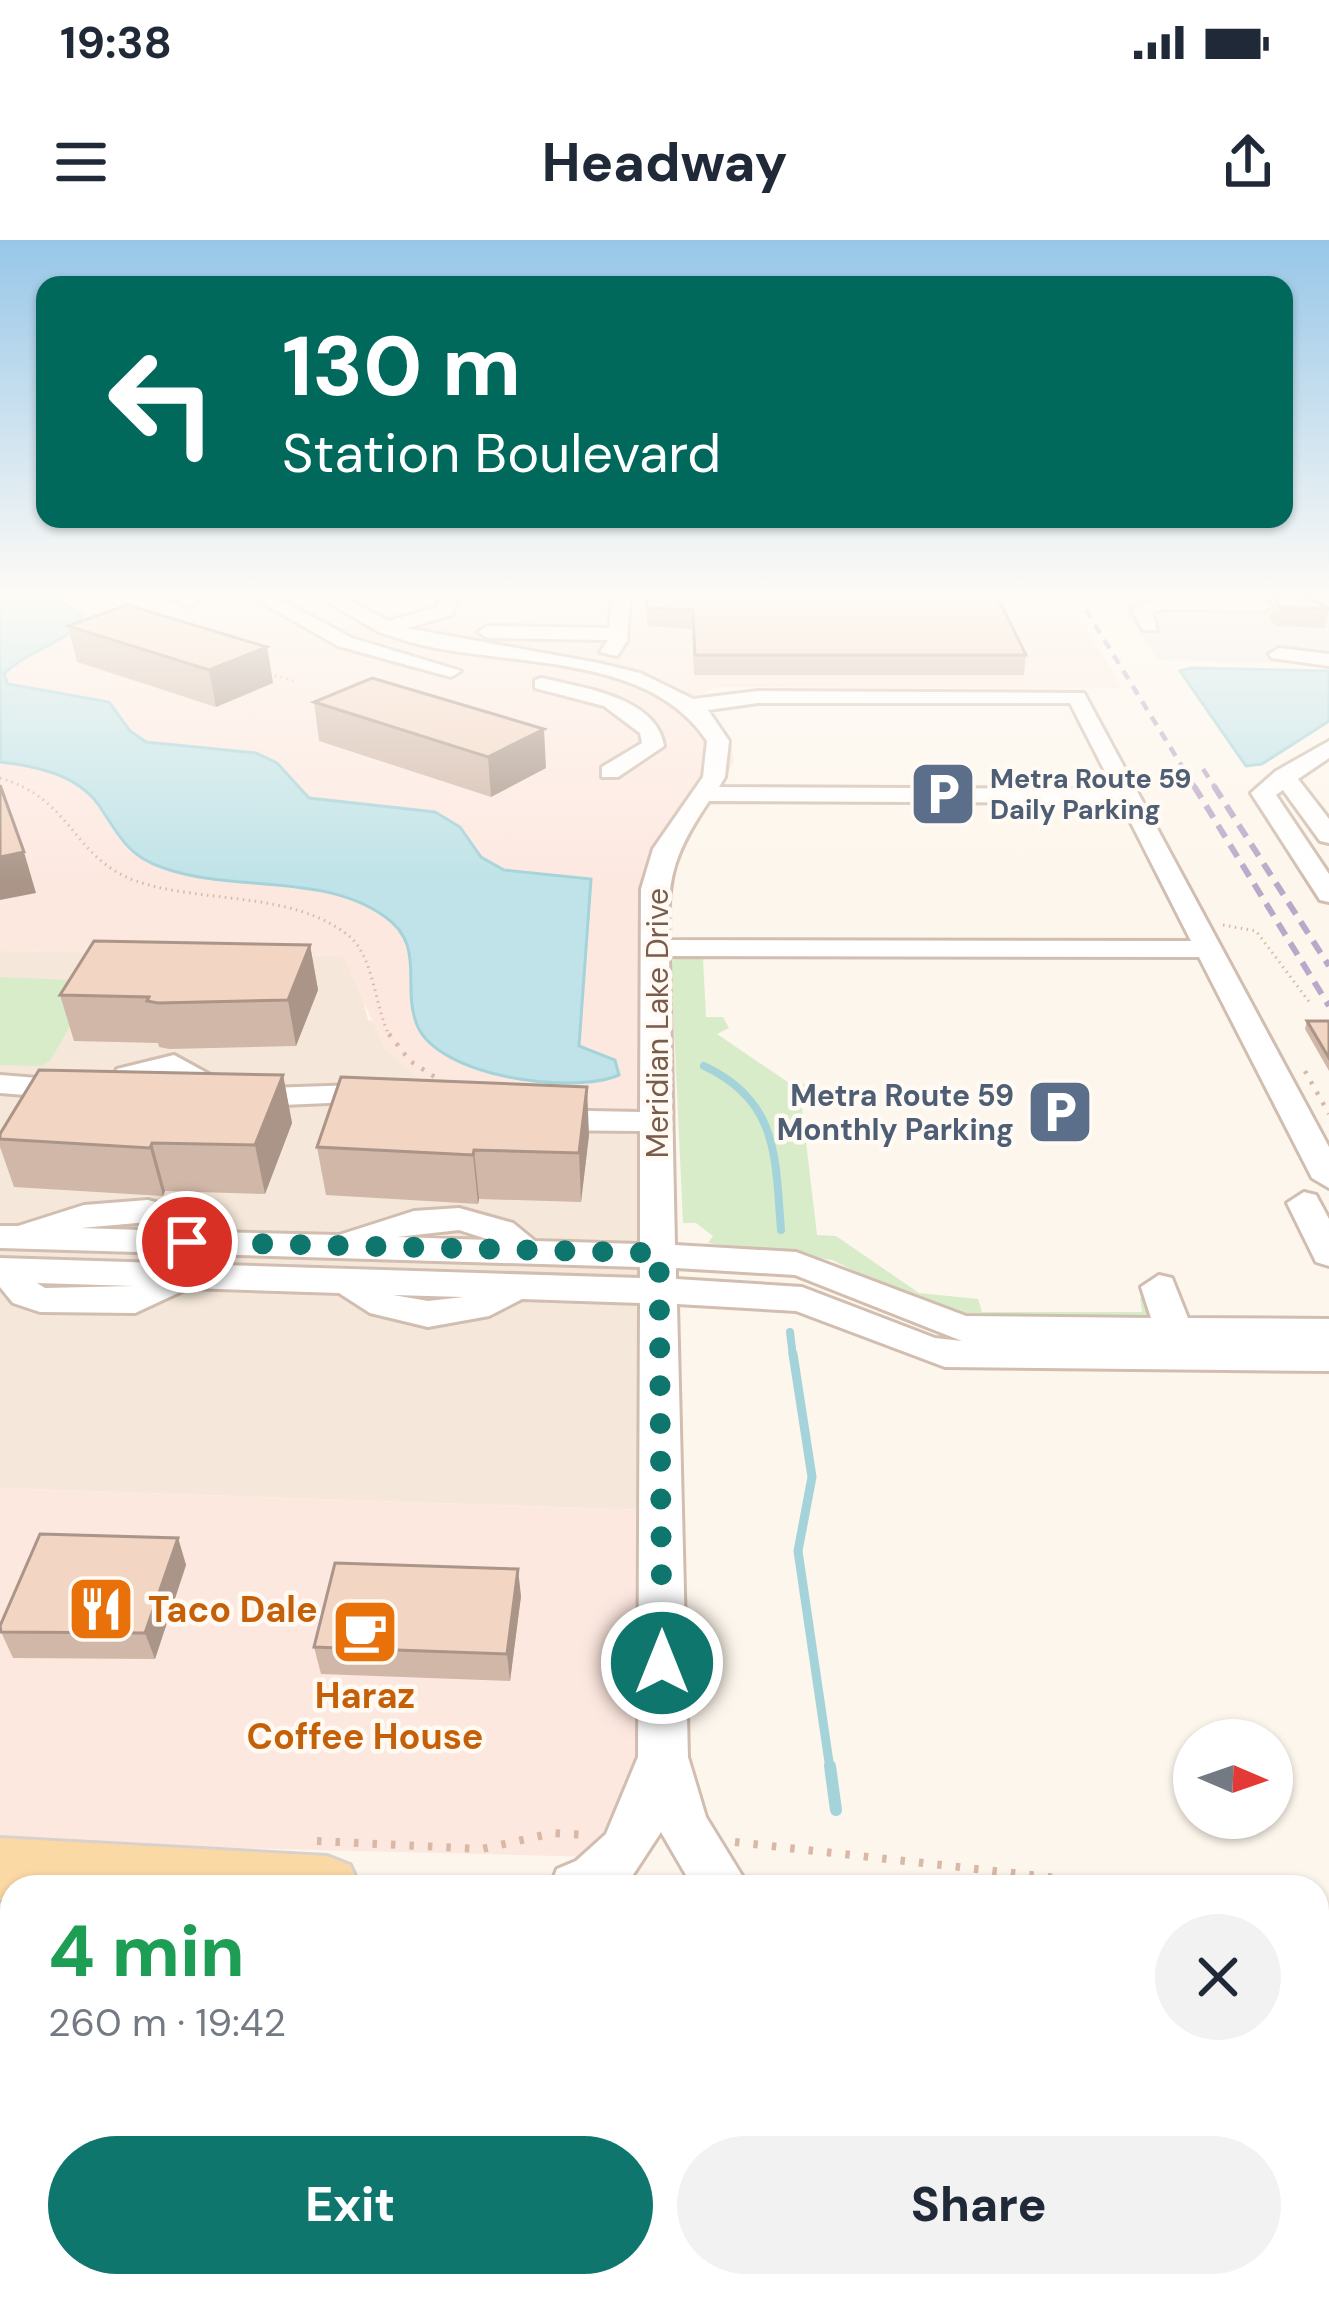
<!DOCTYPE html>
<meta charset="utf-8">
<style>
body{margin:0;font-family:"DM Sans",sans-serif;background:#f2f2f3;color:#1f2937;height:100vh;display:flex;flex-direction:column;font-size:45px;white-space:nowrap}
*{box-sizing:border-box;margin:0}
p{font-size:39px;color:#747a83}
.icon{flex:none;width:66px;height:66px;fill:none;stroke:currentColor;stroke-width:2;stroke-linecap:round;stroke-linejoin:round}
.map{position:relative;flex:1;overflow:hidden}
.drawer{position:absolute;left:0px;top:1635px;width:1329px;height:423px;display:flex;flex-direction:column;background:#fff;border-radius:36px 36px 0 0;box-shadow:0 3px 9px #0004}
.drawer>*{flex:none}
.hud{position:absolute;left:36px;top:36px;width:1257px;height:252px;border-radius:24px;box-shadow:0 3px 9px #0004;background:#00695c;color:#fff;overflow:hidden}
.needle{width:78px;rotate:92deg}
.buttons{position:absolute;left:1173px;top:1479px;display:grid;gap:24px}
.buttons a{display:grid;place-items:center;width:120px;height:120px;border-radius:50%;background:#fff;box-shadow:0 3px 9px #0004;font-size:60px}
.pin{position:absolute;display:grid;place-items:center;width:102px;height:102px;color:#fff;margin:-51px;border:6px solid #fff;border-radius:50%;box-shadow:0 3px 12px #0007}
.me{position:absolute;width:132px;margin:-66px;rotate:0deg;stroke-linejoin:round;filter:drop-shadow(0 0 9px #0008)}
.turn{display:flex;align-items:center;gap:42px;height:252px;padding:0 48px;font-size:54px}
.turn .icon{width:156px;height:156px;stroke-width:2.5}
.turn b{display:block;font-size:84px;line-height:102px}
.round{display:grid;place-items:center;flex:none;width:126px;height:126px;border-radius:63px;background:#f2f2f3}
.headline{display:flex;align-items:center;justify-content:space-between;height:204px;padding:0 48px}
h1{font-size:72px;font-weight:800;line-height:90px;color:#1e9e55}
.cta{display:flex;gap:24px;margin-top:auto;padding:24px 48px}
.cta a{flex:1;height:138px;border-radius:72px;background:#0f766e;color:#fff;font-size:48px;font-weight:800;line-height:138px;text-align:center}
.cta a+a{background:#f2f2f3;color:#1f2937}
.status{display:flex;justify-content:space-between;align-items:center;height:84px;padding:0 60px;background:#fff;direction:ltr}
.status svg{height:33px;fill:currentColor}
header{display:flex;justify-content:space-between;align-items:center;height:156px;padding:0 48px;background:#fff;font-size:54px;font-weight:800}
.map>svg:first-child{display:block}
.residential{fill:#f5e8da}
.commercial{fill:#fde8e0}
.industrial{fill:#efe9e4}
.green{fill:#d8ecc9}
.water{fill:#bfe3e8;stroke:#a5d3da;stroke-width:3}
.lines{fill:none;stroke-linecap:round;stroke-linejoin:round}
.stream-far2{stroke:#a5d3da;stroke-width:8}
.stream-far1{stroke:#a5d3da;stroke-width:9}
.stream{stroke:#a5d3da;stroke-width:12}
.minor-casing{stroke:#d1beb0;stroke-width:6}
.major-casing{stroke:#dad1cd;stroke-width:6}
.path-far2{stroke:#d9b8a5;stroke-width:3;stroke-dasharray:1.5 4.5;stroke-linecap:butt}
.path-far1{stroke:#d9b8a5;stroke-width:4.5;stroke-dasharray:3 9;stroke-linecap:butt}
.path{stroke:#d9b8a5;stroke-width:8;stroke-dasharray:4.5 14;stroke-linecap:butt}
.minor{fill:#fff;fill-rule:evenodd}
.major{fill:#fbd9a5;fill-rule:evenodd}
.rail-far1{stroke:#b9a8c9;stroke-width:4.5;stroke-dasharray:10 8;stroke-linecap:butt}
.rail{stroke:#b9a8c9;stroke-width:6;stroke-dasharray:14 9;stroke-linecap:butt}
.wall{fill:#d1b7a8}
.shaded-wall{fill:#aa9588}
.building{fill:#f3d5c3;stroke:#aa9588;stroke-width:3}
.route{stroke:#0f766e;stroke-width:21;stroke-dasharray:0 37.8}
.labels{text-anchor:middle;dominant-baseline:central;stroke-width:9;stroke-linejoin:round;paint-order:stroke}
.far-service-label{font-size:27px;font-weight:bold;fill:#4e5e75;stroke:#fffaf3;text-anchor:start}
.street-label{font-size:30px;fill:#7a5c4d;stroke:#fffaf3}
.service-label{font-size:30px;font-weight:bold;fill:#4e5e75;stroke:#fffaf3;text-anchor:end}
.near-food-label{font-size:36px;font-weight:bold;fill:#c56008;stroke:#fffaf3;text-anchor:start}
</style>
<div class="status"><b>19:38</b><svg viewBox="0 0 49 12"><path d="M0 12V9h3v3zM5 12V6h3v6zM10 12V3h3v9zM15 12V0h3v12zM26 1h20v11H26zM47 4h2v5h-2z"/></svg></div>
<header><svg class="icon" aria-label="menu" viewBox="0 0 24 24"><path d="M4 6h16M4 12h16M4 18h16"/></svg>Headway<svg class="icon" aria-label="share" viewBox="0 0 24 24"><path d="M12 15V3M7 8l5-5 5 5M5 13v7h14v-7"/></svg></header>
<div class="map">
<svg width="1329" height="2057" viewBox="0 0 1329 2057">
<rect width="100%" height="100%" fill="#fdf6ec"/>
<polygon class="residential" points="0,711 343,716 359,744 368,780 640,877 644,1270 0,1248"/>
<g class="commercial">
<polygon points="0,354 1066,354 1122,448 716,447 695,458 730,496 734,522 678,614 672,643 676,876 575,877 419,840 385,809 343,716 0,711"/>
<polygon points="0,1248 644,1270 634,1618 0,1602"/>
<polygon points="0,1770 12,1770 12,2046 693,2046 693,2057 0,2057"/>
</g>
<g class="industrial">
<polygon points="1114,354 1329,354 1329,424 1158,420"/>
<polygon points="1317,1848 1329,1849 1329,2057 693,2057 693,2046 1317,2046"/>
</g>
<g class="green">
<polygon points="716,714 718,717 703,718 706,777 723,777 729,788 717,794 795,847 809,842 817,850 800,851 817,995 836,996 919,1053 978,1059 982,1072 1142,1072 1140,1058 1147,1060 1151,1079 975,1080 911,1059 832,1020 708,1003 713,996 696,983 683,983 671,722 679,716"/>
<polygon points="0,737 96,741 50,821 41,826 0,825"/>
</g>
<g class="water">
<path d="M0 354 59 360 80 374 79 386C56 406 26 412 4 434L8 444 109 462 130 491 146 502 256 513 277 523 309 558 435 572 460 587 481 617 504 630 591 639 579 806 615 820 619 835C573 855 438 837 417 785 401 745 427 705 384 676 322 632 230 653 161 627 126 615 118 593 98 564 76 534 35 526 0 522Z"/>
<polygon points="1191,428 1329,431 1329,481 1262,524 1246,526 1180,431"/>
<polygon points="1317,1963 1329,1966 1329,2057 1269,2057 1269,2046 1317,2046"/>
<polygon points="406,2046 660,2046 659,2057 404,2057"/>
</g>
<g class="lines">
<g class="stream-far2">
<path d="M704 826C779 861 775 917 781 990"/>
<polyline points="790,1092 793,1117"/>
</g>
<polyline class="stream-far1" points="793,1114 812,1237 798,1311 830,1529"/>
<g class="stream">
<polyline points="830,1526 836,1570"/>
<polyline points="1317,1885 1329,1887"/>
</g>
<g class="minor-casing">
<g id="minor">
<polygon points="161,354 185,354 198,362 189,367"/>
<polygon points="247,354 269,354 352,398 461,431 451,437 338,406"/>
<path d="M314 354H336L389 381 437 367 442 354H460L452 375 406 388 598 423 640 433 693 459 758 451 1084 453 1329 907V948L1312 938 1199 717 669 716 675 1005 796 1012 966 1076 1151 1078 1141 1047 1159 1035 1172 1038 1188 1078 1329 1079V1131L945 1127 796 1071 677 1064 688 1517 706 1577 749 1647H693L661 1592 625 1647H550L557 1629 576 1621 606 1594 638 1517 640 1063 522 1059 489 1076 428 1087 370 1073 339 1053 189 1048 135 1073 40 1072 13 1063 0 1047V1018L640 1038V1027L0 1008V986H18L84 965 148 960 192 973 208 992 339 995 414 971 459 968 513 983 535 1001 640 1004V891L540 890 524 880 540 870 640 872 641 649 653 609 703 537 707 501C647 410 505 428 410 402L379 392ZM758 463H1070L1114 549 719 547 725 537 729 501 708 470ZM709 561 1121 563 1191 701 668 700C667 636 674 613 709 561ZM148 982 170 991 81 988ZM459 990 490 1000 397 997ZM676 1028 795 1035 962 1101 935 1098 802 1047 676 1039ZM37 1043 134 1046 45 1048ZM393 1055 464 1057 428 1061Z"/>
<polygon points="612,354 630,354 627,401 617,416 600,412 608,400 488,398 478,392 488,386 609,388"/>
<polygon points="1163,358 1263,361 1272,366 1263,371 1164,369 1152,373 1157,390 1143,390 1132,370"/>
<polygon points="1279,408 1329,414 1329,426 1272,418 1269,414"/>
<path d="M542 438C582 448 657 457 664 506L618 537H602V527L642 503 640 493 604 466 535 448V440Z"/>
<polygon points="1329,501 1329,518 1298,539 1329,579 1329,603 1320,601 1283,550 1276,555 1329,634 1329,662 1320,660 1251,553 1276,531"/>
<polygon points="174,815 216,838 201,847 170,834 128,845 113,836 117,829"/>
<polygon points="0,835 76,841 92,850 76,859 0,853"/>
<polygon points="386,844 402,853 397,860 238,867 222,858 238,849"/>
<polygon points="1304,952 1316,955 1329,979 1329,1026 1316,1022 1287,963"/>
<rect x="0" y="1942" width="12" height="62"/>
<polygon points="214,2046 278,2046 275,2057 211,2057"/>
<rect x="746" y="2046" width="64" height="11"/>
</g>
</g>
<g class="major-casing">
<g id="major">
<polygon points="0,1598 327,1616 350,1625 360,1647 12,1647 12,1661 0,1660"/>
<polygon points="1317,1688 1329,1689 1329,1757 1317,1756"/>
<rect x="0" y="1698" width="12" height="68"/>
<polygon points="1317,1779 1329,1780 1329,1852 1317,1851"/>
</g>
</g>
<g class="path-far2">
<polyline points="269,434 294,441"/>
<path d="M0 538C73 559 72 618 136 641 202 664 292 650 349 696 374 716 375 769 390 797"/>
<polyline points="1223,685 1256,691 1310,763"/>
</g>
<g class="path-far1">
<polyline points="389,794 410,821 441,841"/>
<polyline points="1305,831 1329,874"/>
</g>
<g class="path">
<polyline points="317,1601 482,1609 553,1593 586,1595"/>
<polyline points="735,1602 1138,1647"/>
<polyline points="1317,1668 1329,1669"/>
</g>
<use href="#minor" class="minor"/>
<use href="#major" class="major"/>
<g class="rail-far1">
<polyline points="1076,354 1196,549"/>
<polyline points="1203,529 1216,549"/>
</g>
<g class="rail">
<polyline points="1194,546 1329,766"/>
<polyline points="1214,546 1329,726"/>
</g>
</g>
<g class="wall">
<polygon points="647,354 1026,415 1024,435 694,435 692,389 647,386"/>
<polygon points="1256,354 1307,354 1306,356 1329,368 1325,388 1275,386 1270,378 1274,363"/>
<polygon points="68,386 267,407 273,443 216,467 77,422"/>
<polygon points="314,462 546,528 491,557 319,501"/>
<polygon points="310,705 318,750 296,806 169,809 159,807 158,803 74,801 60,755"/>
<polygon points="1307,781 1329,781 1329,831 1305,789"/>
<polygon points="283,835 292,883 265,954 165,951 163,956 14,947 0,907 0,894"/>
<polygon points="589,895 581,962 479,959 478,964 326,955 317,907"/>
<polygon points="178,1298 186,1325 155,1419 13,1418 1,1392"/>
<polygon points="521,1356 510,1441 321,1434 314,1407"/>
</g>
<g class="shaded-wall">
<polygon points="267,407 273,443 216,467 209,430"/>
<polygon points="544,489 546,528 491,557 488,517"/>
<polygon points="24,612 36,653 0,660 0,617"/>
<polygon points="310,705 318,750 296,806 288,760"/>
<polygon points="283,835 292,883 265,954 255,905"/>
<polygon points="587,847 589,895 581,962 579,913"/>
<polygon points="152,903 165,951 163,956 150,908"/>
<polygon points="474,910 479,959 478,964 473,915"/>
<polygon points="178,1298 186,1325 155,1419 145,1393"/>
<polygon points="518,1329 521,1356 510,1441 507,1414"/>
<polygon points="166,2046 183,2046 180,2057 163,2057"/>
</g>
<g class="building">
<polygon points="647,354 996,354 1026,415 695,415 693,370 647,368"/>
<polygon points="1277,354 1307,354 1306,356 1329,369 1280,367 1275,359"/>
<polygon points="127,365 267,407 209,430 68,386"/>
<polygon points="372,438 544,489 488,517 314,462"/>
<polygon points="0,545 24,612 0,617"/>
<polygon points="94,701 310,705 288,760 158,763 147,761 149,757 60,755"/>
<polygon points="1307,781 1329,781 1329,818"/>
<polygon points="39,830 283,835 255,905 152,903 150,908 0,899 0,894"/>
<polygon points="341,837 587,847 579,913 474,910 473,915 317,907"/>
<polygon points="40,1294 178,1298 145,1393 1,1392 0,1386"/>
<polygon points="335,1323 518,1329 507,1414 314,1407"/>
<polygon points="9,1978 12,1978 12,2046 166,2046 163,2057 0,2057 0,2007"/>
</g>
<linearGradient id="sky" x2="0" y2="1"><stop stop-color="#97c7e8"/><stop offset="0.55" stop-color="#fefbf6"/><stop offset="1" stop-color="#fefbf6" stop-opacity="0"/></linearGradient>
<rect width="1329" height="642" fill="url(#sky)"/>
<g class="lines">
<polyline class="route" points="187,1002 659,1013 662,1423"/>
</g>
<defs>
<g id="parking-square" transform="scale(3.45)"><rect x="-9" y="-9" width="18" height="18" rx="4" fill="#5c6f8a" stroke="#fffaf3"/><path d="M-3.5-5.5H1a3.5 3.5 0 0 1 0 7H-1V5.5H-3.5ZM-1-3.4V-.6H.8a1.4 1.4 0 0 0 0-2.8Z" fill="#fff"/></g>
<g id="restaurant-square" transform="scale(3.45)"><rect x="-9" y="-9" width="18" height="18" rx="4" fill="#e8710a" stroke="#fffaf3"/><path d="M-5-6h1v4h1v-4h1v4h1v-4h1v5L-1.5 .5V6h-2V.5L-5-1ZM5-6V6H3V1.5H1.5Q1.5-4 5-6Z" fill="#fff"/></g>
<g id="cafe-square" transform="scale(3.45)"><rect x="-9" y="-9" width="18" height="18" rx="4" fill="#e8710a" stroke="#fffaf3"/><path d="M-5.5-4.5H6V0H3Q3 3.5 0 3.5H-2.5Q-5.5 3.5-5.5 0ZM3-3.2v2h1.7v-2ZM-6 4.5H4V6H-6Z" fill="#fff"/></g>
</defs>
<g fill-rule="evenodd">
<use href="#parking-square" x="943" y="554"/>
<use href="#parking-square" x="1060" y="872"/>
<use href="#restaurant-square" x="101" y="1369"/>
<use href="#cafe-square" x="365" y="1392"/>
</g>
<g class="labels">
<g class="far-service-label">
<text x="990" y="538">Metra Route 59<tspan x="990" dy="31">Daily Parking</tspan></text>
</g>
<g class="street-label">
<text transform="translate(657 783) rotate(-90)">Meridian Lake Drive</text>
</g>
<g class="service-label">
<text x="1014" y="855">Metra Route 59<tspan x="1014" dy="34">Monthly Parking</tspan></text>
</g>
<g class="near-food-label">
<text x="148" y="1369">Taco Dale</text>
<text x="365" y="1455" text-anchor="middle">Haraz<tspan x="365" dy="41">Coffee House</tspan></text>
</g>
</g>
</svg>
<div class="buttons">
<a><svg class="needle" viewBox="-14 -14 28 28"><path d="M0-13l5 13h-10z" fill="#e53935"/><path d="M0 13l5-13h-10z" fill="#747a83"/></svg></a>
</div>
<div class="pin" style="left:187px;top:1002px;background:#d93025"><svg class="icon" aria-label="arrive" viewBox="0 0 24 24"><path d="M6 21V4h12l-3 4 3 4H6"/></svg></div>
<svg class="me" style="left:662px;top:1423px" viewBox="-20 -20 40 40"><circle r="17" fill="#0f766e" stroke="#fff" stroke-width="3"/><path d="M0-11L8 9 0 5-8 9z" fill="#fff"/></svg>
<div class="hud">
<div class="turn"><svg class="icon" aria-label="left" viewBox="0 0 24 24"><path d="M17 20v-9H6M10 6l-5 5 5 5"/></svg><div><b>130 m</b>Station Boulevard</div></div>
</div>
<section class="drawer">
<div class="headline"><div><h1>4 min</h1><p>260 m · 19:42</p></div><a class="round"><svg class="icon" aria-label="close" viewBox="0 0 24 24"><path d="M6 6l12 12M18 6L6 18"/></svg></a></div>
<div class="cta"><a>Exit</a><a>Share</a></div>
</section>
</div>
